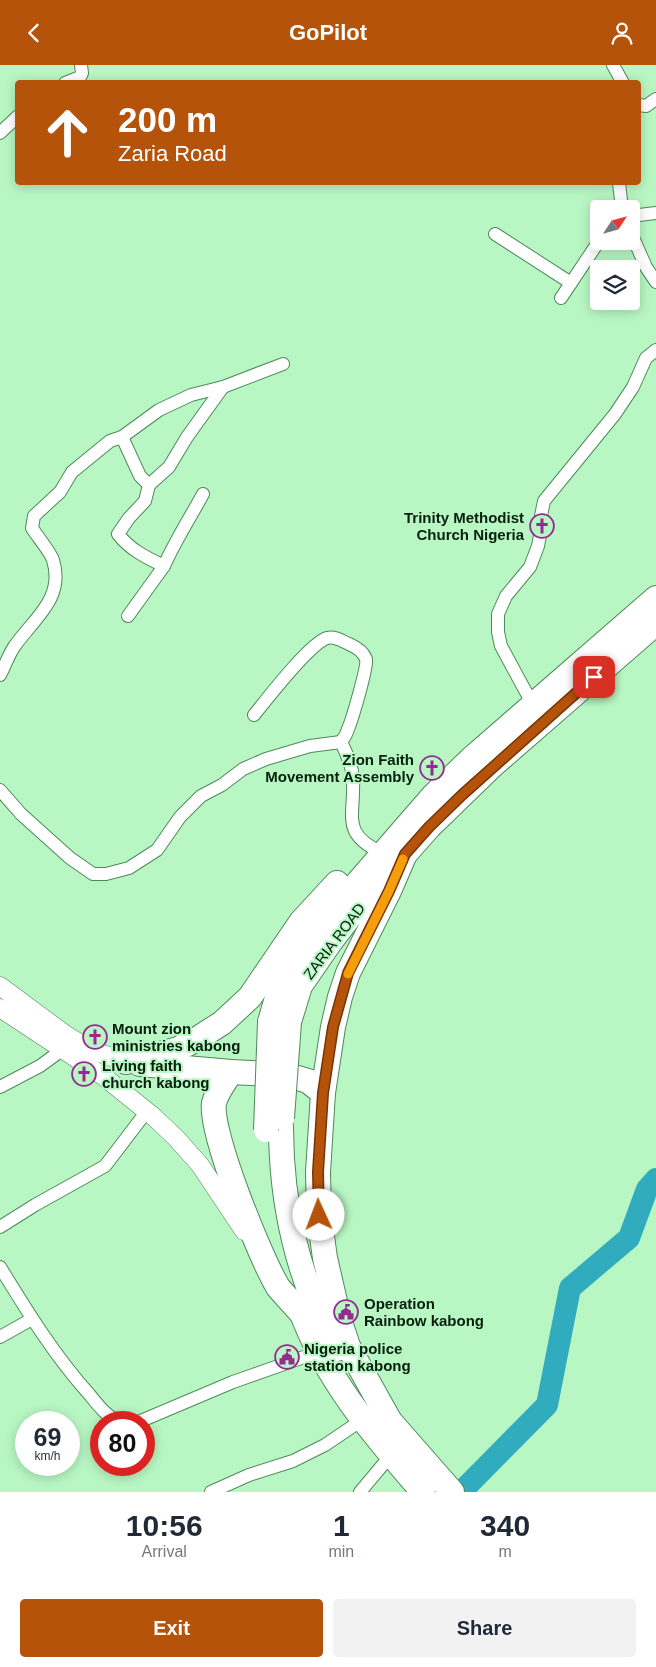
<!DOCTYPE html>
<style>
body{margin:0;font-family:Arial,sans-serif;background:#f2f2f3;color:#1f2937;height:100vh;display:flex;flex-direction:column;font-size:19px;white-space:nowrap}
*{box-sizing:border-box;margin:0}
p{font-size:16px;color:#747a83}
.icon{flex:none;width:28px;height:28px;fill:none;stroke:currentColor;stroke-width:2;stroke-linecap:round;stroke-linejoin:round}
.map{position:relative;height:1427px;overflow:hidden}
.panel{display:flex;flex-direction:column;background:#fff;flex:1}
.panel>*{flex:none}
.guide{position:absolute;left:15px;top:15px;width:626px;height:105px;border-radius:5px;box-shadow:0 2px 12px #0003;background:#b45309;color:#fff;overflow:hidden}
.needle{width:32px;rotate:54deg}
.tools{position:absolute;left:590px;top:135px;display:grid;gap:10px}
.tools a{display:grid;place-items:center;width:50px;height:50px;border-radius:5px;background:#fff;box-shadow:0 2px 12px #0003;font-size:25px}
.speed{position:absolute;left:15px;top:1346px;display:flex;gap:10px;font-size:25px;font-weight:700;text-align:center}
.speed>*{display:grid;place-content:center;width:65px;height:65px;border-radius:50%;background:#fff;box-shadow:0 2px 12px #0003;line-height:1}
.speed small{font-size:12px;font-weight:400}
.speed .limit{border:8px solid #d22;background:#fff;color:#111}
.pin{position:absolute;display:grid;place-items:center;width:42px;height:42px;color:#fff;margin:-21px;border-radius:10px;box-shadow:0 2px 8px #0006}
.me{position:absolute;width:55px;margin:-28px;rotate:358deg;stroke-linejoin:round;filter:drop-shadow(0 0 4px #0008)}
.turn{display:flex;align-items:center;gap:18px;height:105px;padding:0 20px;font-size:22px}
.turn .icon{width:65px;height:65px;stroke-width:2.5}
.turn b{display:block;font-size:35px;line-height:42px}
.eta{display:flex;justify-content:space-evenly;align-items:center;height:85px;text-align:center}
.eta b{font-size:30px;font-weight:800;line-height:35px}
.button{display:flex;gap:10px;margin-top:auto;padding:10px 20px}
.button a{flex:1;height:58px;border-radius:5px;background:#b45309;color:#fff;font-size:20px;font-weight:800;line-height:58px;text-align:center}
.button a+a{background:#f2f2f3;color:#1f2937}
header{display:flex;justify-content:space-between;align-items:center;height:65px;padding:0 20px;background:#b45309;color:#fff;font-size:22px;font-weight:800}
.map>svg:first-child{display:block}
.lines{fill:none;stroke-linecap:round;stroke-linejoin:round}
.river{stroke:#31acbe;stroke-width:22}
.street-casing{stroke:#4e895a;stroke-width:14}
.secondary-casing{stroke:#4e895a;stroke-width:19}
.highway-casing{stroke:#4e895a;stroke-width:26}
.street{stroke:#fff;stroke-width:12}
.secondary{stroke:#fff;stroke-width:18}
.highway{stroke:#fff;stroke-width:24}
.highway-bridge-casing{stroke:#4e895a;stroke-width:26;stroke-linecap:butt}
.highway-bridge{stroke:#fff;stroke-width:24}
.route-casing{stroke:#753606;stroke-width:12}
.route{stroke:#b45309;stroke-width:9}
.slow{stroke:#f59e0b;stroke-width:9}
.labels{text-anchor:middle;dominant-baseline:central;stroke-width:4;stroke-linejoin:round;paint-order:stroke}
.poi-label{font-size:15px;font-weight:bold;fill:#061e0c;stroke:#b8f7c3;text-anchor:start}
.street-label{font-size:15px;fill:#061e0c;stroke:#b8f7c3}
</style>
<header><svg class="icon" aria-label="back" viewBox="0 0 24 24"><path d="M15 5l-7 7 7 7"/></svg>GoPilot<svg class="icon" aria-label="person" viewBox="0 0 24 24"><circle cx="12" cy="8" r="4"/><path d="M4 21q1-7 8-7t8 7"/></svg></header>
<div class="map">
<svg width="656" height="1427" viewBox="0 0 656 1427">
<rect width="100%" height="100%" fill="#b8f7c3"/>
<g class="lines">
<polyline class="river" points="461,1427 547,1340 570,1223 629,1173 647,1124 656,1114"/>
<g class="street-casing">
<g id="street">
<polyline points="613,0 623,18"/>
<polyline points="65,18 80,12 82,8 81,0"/>
<polyline points="639,40 646,41 656,34"/>
<polyline points="0,68 18,51"/>
<polyline points="619,118 622,144"/>
<polyline points="631,151 656,148"/>
<polyline points="631,168 646,202 656,217"/>
<polyline points="495,169 571,218"/>
<polyline points="561,233 599,176"/>
<path d="M122 372 140 411 149 420 145 436 129 453 118 469C129 484 147 493 164 501 175 476 190 453 203 429"/>
<polyline points="149,420 169,402 187,372 223,322"/>
<polyline points="128,551 164,501"/>
<path d="M0 610C5 601 8 591 14 582 33 554 65 534 53 495 51 488 37 471 32 463L34 451 60 427 72 407 110 376 122 372 159 345 191 330 223 322 283 299"/>
<polyline points="533,640 501,581 498,567 498,549 506,531 530,502 538,481 541,465 541,451 544,436 615,349 633,322 646,293 656,285"/>
<path d="M254 650C267 634 309 579 327 573 335 571 342 576 349 579 356 582 363 586 366 594 368 601 352 655 348 664 347 668 344 673 341 677 347 689 352 700 353 714 355 752 340 768 382 788"/>
<polyline points="0,725 21,749 70,793 93,809 106,809 129,803 157,785 180,752 201,731 222,720 243,704 266,694 293,686 310,681 341,677"/>
<polyline points="0,1022 40,1001 62,985"/>
<polyline points="0,1162 35,1140 105,1101 147,1046"/>
<path d="M0 1202C27 1246 54 1290 89 1329 98 1340 106 1351 120 1358"/>
<polyline points="0,1272 32,1254"/>
<polyline points="136,1358 233,1317 318,1287"/>
<polyline points="211,1427 249,1410 293,1396 325,1380 362,1355"/>
<polyline points="360,1427 391,1390"/>
</g>
</g>
<g class="secondary-casing">
<g id="secondary">
<polyline points="0,921 66,970 91,985 126,997"/>
<polyline points="0,943 103,1011 154,1052 177,1074 200,1100 244,1166"/>
</g>
</g>
<g class="highway-casing">
<g id="highway">
<polyline points="270,957 276,936 290,907 327,853 433,731 471,694 656,533"/>
<polyline points="289,957 300,921 331,876 351,850 429,762 493,700 656,558"/>
<polyline points="126,997 153,991 178,984 197,974 222,958 250,932 301,857 337,818"/>
<polyline points="140,999 231,1007 287,1010 308,1016 323,1028"/>
<path d="M231 1007C225 1017 217 1026 214 1038 209 1067 261 1194 278 1222 285 1231 294 1239 301 1248"/>
<path d="M281 1062C281 1138 298 1217 337 1284"/>
<path d="M300 1243C325 1314 374 1370 423 1427"/>
<polyline points="381,1346 452,1427"/>
<polyline points="391,1358 348,1281 339,1254 325,1193 319,1150 318,1107 323,1028 333,962 340,932 348,908 389,826 405,789"/>
</g>
</g>
<use href="#street" class="street"/>
<use href="#secondary" class="secondary"/>
<use href="#highway" class="highway"/>
<g class="highway-bridge-casing">
<g id="highway-bridge">
<polyline points="282,1053 289,957"/>
<polyline points="266,1065 270,957"/>
</g>
</g>
<use href="#highway-bridge" class="highway-bridge"/>
</g>
<g class="lines">
<g class="route-casing">
<polyline id="route" points="319,1150 318,1107 323,1028 333,962 348,908 389,826 405,789 429,762 462,730 594,612"/>
</g>
<use href="#route" class="route"/>
<polyline class="slow" points="348,909 389,826 403,794"/>
</g>
<defs>
<g id="church-ring" transform="scale(1.25)"><circle r="9.5" fill="#b8f7c3" stroke="#952d91" stroke-width="1.5"/><path d="M-1.2-6h2.4v3.5h3.3v2.4h-3.3V6h-2.4V-.1h-3.3v-2.4h3.3Z" fill="#952d91"/></g>
<g id="civic-ring" transform="scale(1.25)"><circle r="9.5" fill="#b8f7c3" stroke="#952d91" stroke-width="1.5"/><path d="M-.6-6.5H3V-4.5H.6V-3L4-1V1h2V6H-6V1h2V-1L-.6-3ZM-1.2 2.5V6h2.4V2.5Z" fill="#952d91"/></g>
</defs>
<g fill-rule="evenodd">
<use href="#church-ring" x="542" y="461"/>
<use href="#church-ring" x="432" y="703"/>
<use href="#church-ring" x="95" y="972"/>
<use href="#church-ring" x="84" y="1009"/>
<use href="#civic-ring" x="346" y="1247"/>
<use href="#civic-ring" x="287" y="1292"/>
</g>
<g class="labels">
<g class="poi-label">
<text x="524" y="452" text-anchor="end">Trinity Methodist<tspan x="524" dy="17">Church Nigeria</tspan></text>
<text x="414" y="694" text-anchor="end">Zion Faith<tspan x="414" dy="17">Movement Assembly</tspan></text>
<text x="112" y="963">Mount zion<tspan x="112" dy="17">ministries kabong</tspan></text>
<text x="102" y="1000">Living faith<tspan x="102" dy="17">church kabong</tspan></text>
<text x="364" y="1238">Operation<tspan x="364" dy="17">Rainbow kabong</tspan></text>
<text x="304" y="1283">Nigeria police<tspan x="304" dy="17">station kabong</tspan></text>
</g>
<g class="street-label">
<text transform="translate(334 876) rotate(-53)">ZARIA ROAD</text>
</g>
</g>
</svg>
<div class="tools">
<a><svg class="needle" viewBox="-14 -14 28 28"><path d="M0-13l5 13h-10z" fill="#e53935"/><path d="M0 13l5-13h-10z" fill="#747a83"/></svg></a>
<a><svg class="icon" aria-label="layers" viewBox="0 0 24 24"><path d="M12 4l9 5-9 5-9-5zM3 14l9 5 9-5"/></svg></a>
</div>
<div class="speed"><div>69<small>km/h</small></div><div class="limit">80</div></div>
<div class="pin" style="left:594px;top:612px;background:#d93025"><svg class="icon" aria-label="arrive" viewBox="0 0 24 24"><path d="M6 21V4h12l-3 4 3 4H6"/></svg></div>
<svg class="me" style="left:319px;top:1150px" viewBox="-20 -20 40 40"><circle r="19" fill="#fff"/><path d="M0-13L10 11 0 6-10 11z" fill="#b45309"/></svg>
<div class="guide">
<div class="turn"><svg class="icon" aria-label="ahead" viewBox="0 0 24 24"><path d="M12 20V5M6 11l6-6 6 6"/></svg><div><b>200 m</b>Zaria Road</div></div>
</div>
</div>
<section class="panel">
<div class="eta">
<div><b>10:56</b><p>Arrival</p></div>
<div><b>1</b><p>min</p></div>
<div><b>340</b><p>m</p></div>
</div>
<div class="button"><a>Exit</a><a>Share</a></div>
</section>
